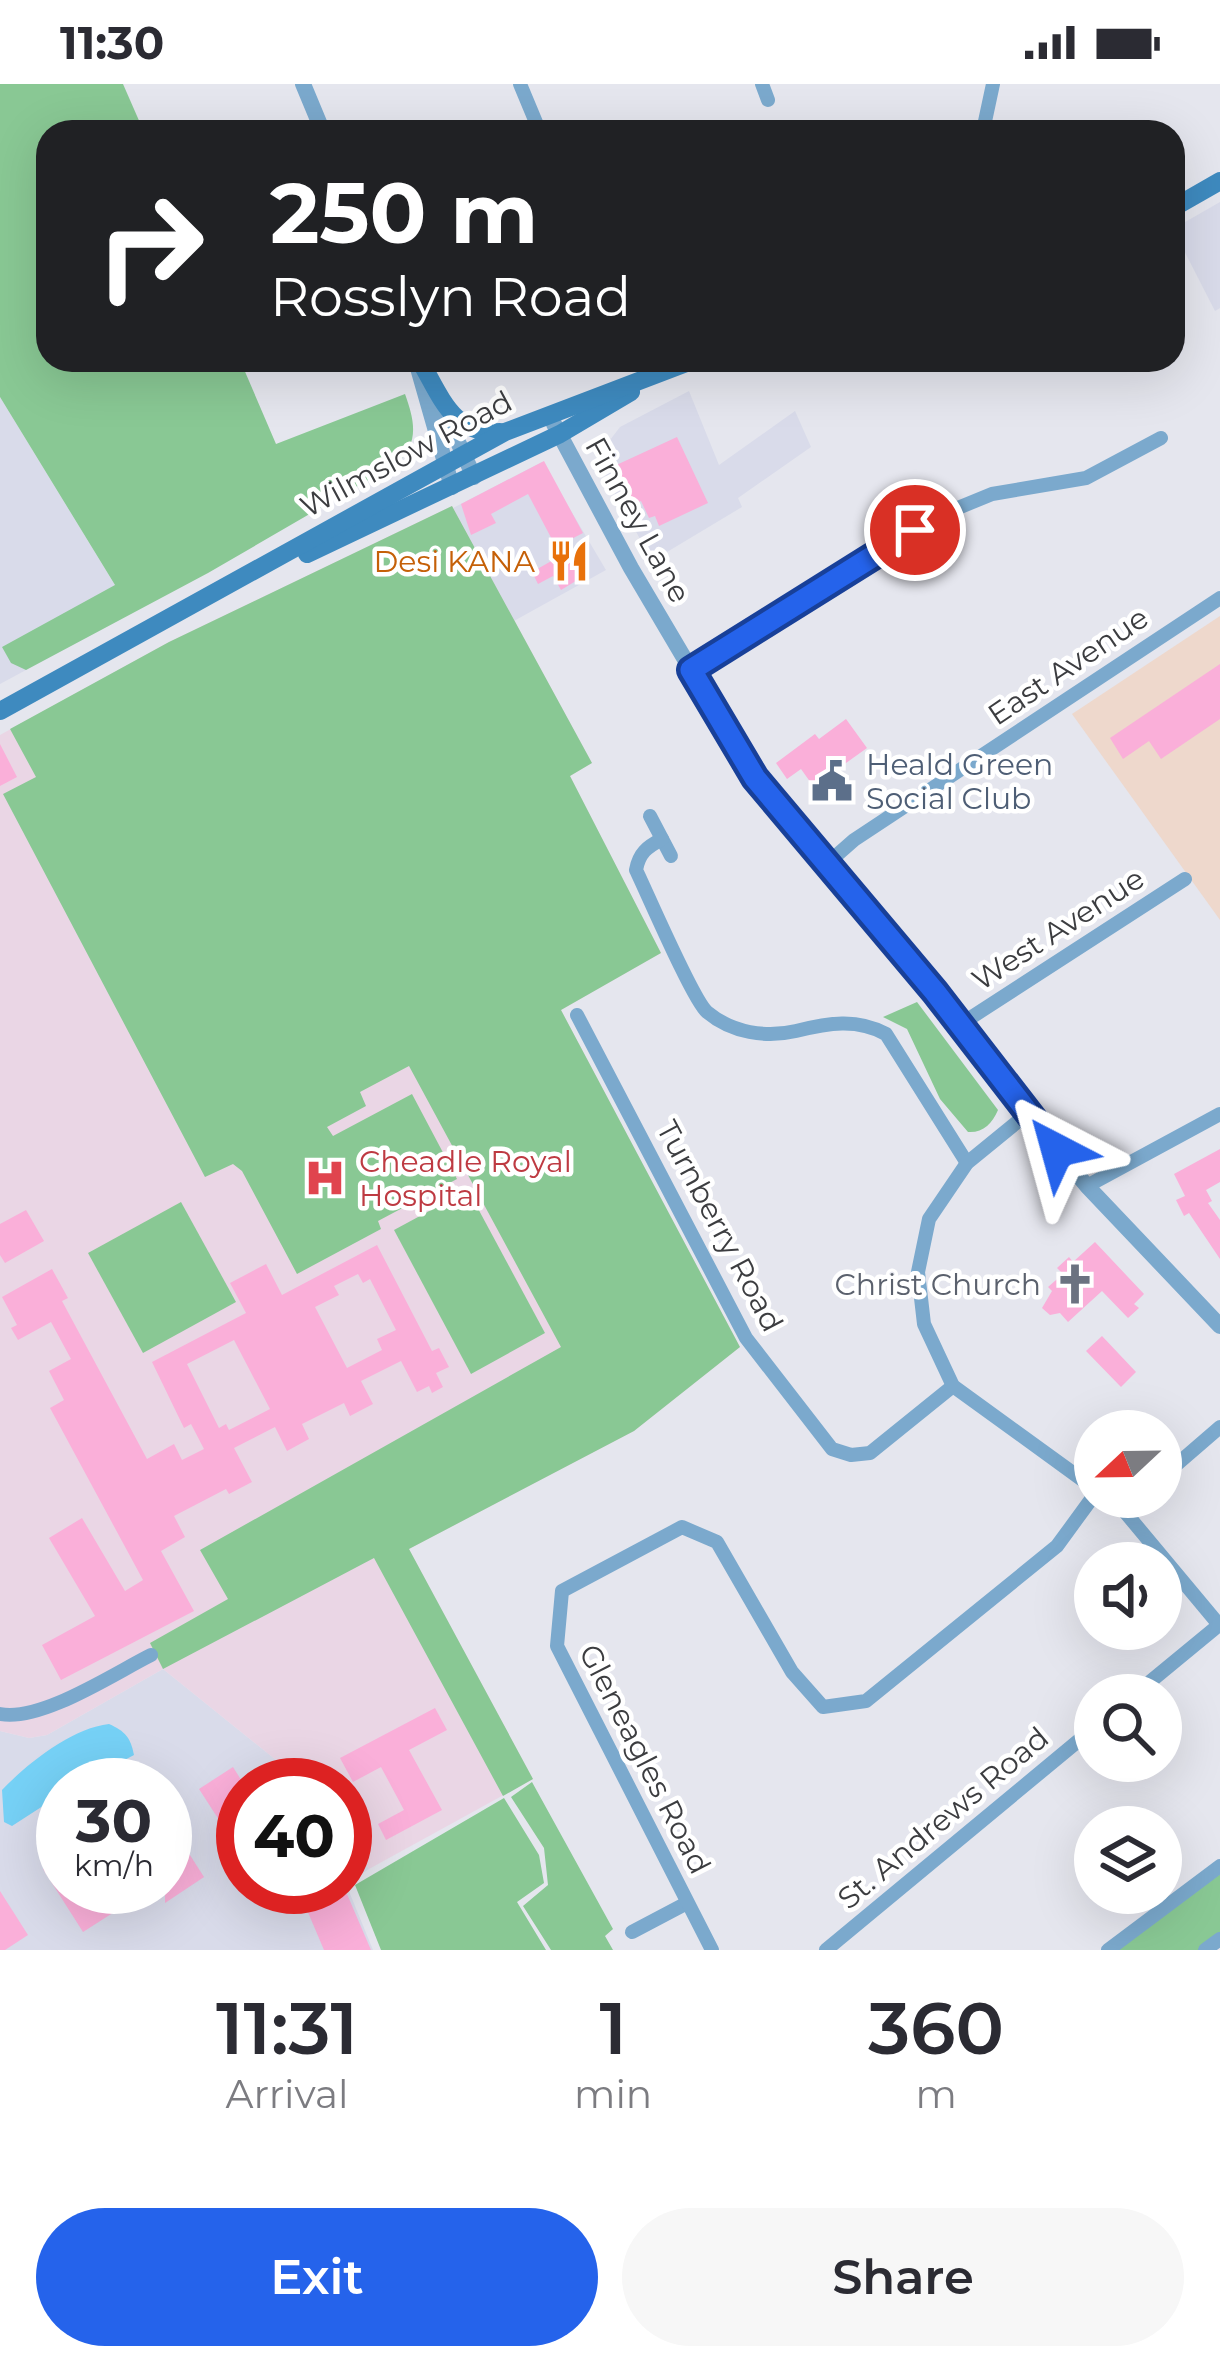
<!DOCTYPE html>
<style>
body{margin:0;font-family:Montserrat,sans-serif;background:#f7f7f7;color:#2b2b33;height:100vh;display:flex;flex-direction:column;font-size:45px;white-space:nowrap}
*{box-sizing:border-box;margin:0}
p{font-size:39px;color:#7c7c81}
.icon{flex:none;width:66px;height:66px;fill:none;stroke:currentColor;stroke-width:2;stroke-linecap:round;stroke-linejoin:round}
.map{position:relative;height:1866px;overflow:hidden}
.details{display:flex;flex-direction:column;background:#fff;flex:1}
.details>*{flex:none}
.guide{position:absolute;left:36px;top:36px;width:1149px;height:252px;border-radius:36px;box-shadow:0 12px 48px #0002;background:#202124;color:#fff;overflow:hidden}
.needle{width:78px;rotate:248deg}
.controls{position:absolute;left:1074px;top:1326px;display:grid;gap:24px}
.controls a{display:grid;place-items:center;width:108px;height:108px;border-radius:50%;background:#fff;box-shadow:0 12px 48px #0002;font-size:60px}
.speed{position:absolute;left:36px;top:1674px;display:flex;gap:24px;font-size:60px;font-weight:700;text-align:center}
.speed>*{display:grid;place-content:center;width:156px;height:156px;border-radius:50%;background:#fff;box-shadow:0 12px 48px #0002;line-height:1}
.speed small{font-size:30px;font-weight:400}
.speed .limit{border:18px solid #d22;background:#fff;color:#111}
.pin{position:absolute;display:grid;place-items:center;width:102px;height:102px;color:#fff;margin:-51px;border:6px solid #fff;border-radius:50%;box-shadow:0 3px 12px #0007}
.me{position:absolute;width:132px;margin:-66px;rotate:321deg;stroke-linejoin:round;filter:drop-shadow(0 0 9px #0008)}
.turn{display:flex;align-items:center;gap:42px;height:252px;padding:0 36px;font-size:54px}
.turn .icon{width:156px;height:156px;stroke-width:2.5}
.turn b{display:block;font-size:84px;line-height:102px}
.eta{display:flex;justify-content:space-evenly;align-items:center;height:204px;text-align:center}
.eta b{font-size:72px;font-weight:600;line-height:84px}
.primary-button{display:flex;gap:24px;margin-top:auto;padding:24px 36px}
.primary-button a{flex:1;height:138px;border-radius:72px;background:#2563eb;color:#fff;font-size:48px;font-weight:600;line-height:138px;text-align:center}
.primary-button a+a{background:#f7f7f7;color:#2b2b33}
.status{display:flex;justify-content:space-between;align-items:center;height:84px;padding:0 60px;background:#fff;direction:ltr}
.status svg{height:33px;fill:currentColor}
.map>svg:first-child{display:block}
.built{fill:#d9dbea;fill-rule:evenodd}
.education{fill:#eed8cc}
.medical{fill:#ead6e5}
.green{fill:#89c894}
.water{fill:#76d1f6}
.building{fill:#faafd9;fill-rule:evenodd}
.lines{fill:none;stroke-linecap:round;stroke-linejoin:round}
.minor{stroke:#7ba9cd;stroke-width:14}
.tertiary{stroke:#7ba9cd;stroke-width:16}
.secondary{stroke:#3e8abf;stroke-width:18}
.route-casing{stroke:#184099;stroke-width:30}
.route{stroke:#2563eb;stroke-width:21}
.labels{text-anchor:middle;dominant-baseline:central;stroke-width:9;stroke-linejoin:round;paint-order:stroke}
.street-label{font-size:30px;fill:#3c3d40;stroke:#fff}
.food-label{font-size:30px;fill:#c56008;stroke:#fff;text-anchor:end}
.service-label{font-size:30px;fill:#4e5e75;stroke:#fff;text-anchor:start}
.health-label{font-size:30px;fill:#be3a42;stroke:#fff;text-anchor:start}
.worship-label{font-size:30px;fill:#5b616d;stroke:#fff;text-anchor:end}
</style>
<div class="status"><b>11:30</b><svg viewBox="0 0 49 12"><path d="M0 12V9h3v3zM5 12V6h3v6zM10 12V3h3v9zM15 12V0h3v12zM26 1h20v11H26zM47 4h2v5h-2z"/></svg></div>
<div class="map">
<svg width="1220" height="1866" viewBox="0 0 1220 1866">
<rect width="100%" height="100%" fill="#e5e6ee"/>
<g class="built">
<polygon points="1220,118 1220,224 1215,227 1173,145"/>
<polygon points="689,307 719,381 795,327 811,363 738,414 742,423 652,477 603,387 600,369 620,343"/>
<polygon points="0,313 132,529 0,600"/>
<polygon points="542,378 606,486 512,538 453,424"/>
<path d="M163 1585 307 1701H243V1803H345V1744L369 1785 346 1800 373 1866H0V1647L29 1654 47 1651ZM63 1701H165V1803H63Z"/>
</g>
<polygon class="education" points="1220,532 1220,836 1072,630"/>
<polygon class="medical" points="452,422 592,679 570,692 661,869 561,926 740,1263 634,1347 409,1465 533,1695 369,1785 345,1744 345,1701 307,1701 163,1585 47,1651 29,1654 0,1647 0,651 169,558"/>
<g class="green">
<path d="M0 0H123L144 48H48V276H240L276 360 405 310C415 338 420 361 394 381L208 489 26 586 11 579 2 563 115 501 0 313Z"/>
<polygon points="452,422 592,679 570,692 661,869 561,926 740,1263 634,1347 409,1465 533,1695 503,1712 374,1474 163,1585 150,1559 228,1515 200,1466 561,1263 409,982 360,1008 366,1022 327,1043 333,1052 412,1010 457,1095 378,1137 381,1145 297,1190 242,1087 233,1080 205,1093 3,710 36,693 10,645 169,558"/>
<path d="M917 918 998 1026C992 1040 983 1049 968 1048L940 1015 907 945 883 933Z"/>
<polygon points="468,1106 545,1249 471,1290 394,1146"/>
<polygon points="181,1118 236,1218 143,1269 88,1169"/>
<polygon points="532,1698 613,1845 605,1852 613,1866 551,1866 523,1822 548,1801 544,1764 511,1713"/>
<polygon points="504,1714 539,1771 544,1799 517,1818 546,1866 381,1866 355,1801"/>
<polygon points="1220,1790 1220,1856 1206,1866 1118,1866"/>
</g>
<path class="water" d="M109 1640C125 1647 131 1654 134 1671L77 1701H63V1709L12 1742 4 1738 2 1706C28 1679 72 1644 109 1640Z"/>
<g class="building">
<polygon points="677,353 708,419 659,442 655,432 649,434 641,417 630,422 612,383"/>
<polygon points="544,377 583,449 556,463 528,410 491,430 496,439 471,451 461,420"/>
<polygon points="569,467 584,492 561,506 553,492 538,500 532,488"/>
<polygon points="1220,580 1220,635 1161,675 1149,657 1123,675 1110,654"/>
<polygon points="846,635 867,664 825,694 828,697 816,706 801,685 787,695 776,679 815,650 819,655"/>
<polygon points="0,660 17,693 0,702"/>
<polygon points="1220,1065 1220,1098 1206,1106 1212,1117 1208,1119 1220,1136 1220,1175 1189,1129 1184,1132 1176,1116 1185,1112 1174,1090"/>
<polygon points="26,1126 44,1157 5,1179 0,1171 0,1140"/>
<polygon points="1095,1158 1144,1210 1134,1220 1139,1224 1128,1234 1102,1207 1068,1238 1060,1229 1050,1231 1042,1224 1052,1207 1048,1203 1063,1190 1057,1184 1069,1173 1073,1178"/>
<path d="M377 1161 432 1267 439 1264 449 1283 436 1289 443 1303 432 1309 429 1302 417 1308 401 1277 361 1297 373 1320 350 1332 344 1319 302 1340 309 1355 287 1367 275 1343 234 1364 252 1398 229 1410 226 1405 174 1432 185 1453 161 1467 194 1527 61 1596 42 1561 95 1532 49 1454 82 1434 125 1507 143 1496 50 1324 64 1316 49 1287 71 1275 51 1238 18 1256 11 1244 17 1241 2 1213 52 1185 68 1214 62 1217 147 1375 174 1360 182 1376 204 1365 191 1340 184 1344 152 1278 246 1229 230 1199 266 1180 282 1211ZM358 1190 363 1199 370 1195 396 1246 377 1255 382 1266 347 1284 315 1223 339 1211 334 1202ZM234 1256 270 1325 229 1346 226 1340 219 1344 187 1280Z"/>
<polygon points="1102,1252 1136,1288 1121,1303 1086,1267"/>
<polygon points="435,1624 447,1646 409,1666 442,1726 386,1756 378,1740 404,1726 381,1683 353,1698 340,1674"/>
<polygon points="233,1683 243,1699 243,1773 199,1705"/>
<polygon points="165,1732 204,1793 165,1819"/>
<polygon points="63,1773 63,1803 105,1803 119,1825 83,1848 43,1785"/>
<polygon points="0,1807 28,1851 5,1866 0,1866"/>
<polygon points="347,1810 371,1866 324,1866 307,1826"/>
</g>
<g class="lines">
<g class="minor">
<polyline points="520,0 540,48"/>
<polyline points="762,0 768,16"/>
<polyline points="979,48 984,42 993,0"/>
<polyline points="691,585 953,426 992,410 1086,394 1161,354"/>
<polyline points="650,732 671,772"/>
<path d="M662 755C647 763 639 769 636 786 648 811 693 916 707 928 732 949 766 954 796 947 828 939 857 934 886 950L967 1079"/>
<polyline points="829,778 854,756 1220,514"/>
<polyline points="577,931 746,1254 832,1365 851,1371 870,1369 953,1302"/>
<polyline points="961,940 1185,795"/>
<polyline points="1027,1030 967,1079 929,1135 918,1188 924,1240 953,1302 1095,1405"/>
<polyline points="1087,1102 1220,1030"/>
<polyline points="1161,1394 1220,1343"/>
<polyline points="1105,1413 1125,1428 1220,1542"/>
<polyline points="1125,1428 1140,1413"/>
<polyline points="1134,1611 1219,1541"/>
<path d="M0 1630C41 1638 113 1590 151 1571"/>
<polyline points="632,1848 687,1819"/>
<polyline points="712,1866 557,1562 562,1507 682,1443 717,1458 792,1588 823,1623 866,1617 1057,1462 1095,1410"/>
<polyline points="826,1866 1095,1643"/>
<polyline points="1108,1866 1220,1782"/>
<polyline points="1205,1866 1220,1855"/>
</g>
<g class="tertiary">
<polyline points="303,0 323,48"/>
<polyline points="416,277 452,403"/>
<polyline points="442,323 474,393"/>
<polyline points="554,340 631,484 755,694 935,907 1027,1030 1087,1102 1220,1242"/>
</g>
<g class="secondary">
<polyline points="1173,124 1220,97"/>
<path d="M420 277C441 312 452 351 500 348"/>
<polyline points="307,470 560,350 631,308"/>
<polyline points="0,627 505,348 694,276"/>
</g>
</g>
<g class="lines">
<g class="route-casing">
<polyline id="route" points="915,446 691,586 755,694 935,908 1057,1066"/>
</g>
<use href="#route" class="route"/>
</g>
<defs>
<g id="restaurant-bare" transform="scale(3.24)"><path d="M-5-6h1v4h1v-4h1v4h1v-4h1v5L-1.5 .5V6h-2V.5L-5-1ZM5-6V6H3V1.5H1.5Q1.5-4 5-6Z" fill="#e8710a" stroke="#fff" stroke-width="2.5" paint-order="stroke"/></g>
<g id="civic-bare" transform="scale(3.24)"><path d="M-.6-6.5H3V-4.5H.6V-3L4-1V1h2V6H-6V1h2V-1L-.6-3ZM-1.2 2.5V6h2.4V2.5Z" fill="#5c6f8a" stroke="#fff" stroke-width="2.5" paint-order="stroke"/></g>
<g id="hospital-bare" transform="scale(3.24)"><path d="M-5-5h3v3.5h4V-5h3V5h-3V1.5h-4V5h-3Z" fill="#e0444e" stroke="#fff" stroke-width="2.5" paint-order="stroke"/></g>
<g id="church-bare" transform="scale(3.24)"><path d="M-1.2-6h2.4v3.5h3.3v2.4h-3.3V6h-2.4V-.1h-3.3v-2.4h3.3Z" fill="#6b7280" stroke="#fff" stroke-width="2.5" paint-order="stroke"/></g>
</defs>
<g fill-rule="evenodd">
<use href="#restaurant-bare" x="569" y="477"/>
<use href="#civic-bare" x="832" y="697"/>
<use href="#hospital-bare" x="325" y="1094"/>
<use href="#church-bare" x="1075" y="1200"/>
</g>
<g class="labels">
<g class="street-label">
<text transform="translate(406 370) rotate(-28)">Wilmslow Road</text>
<text transform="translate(638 436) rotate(61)">Finney Lane</text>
<text transform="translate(1068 582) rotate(-34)">East Avenue</text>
<text transform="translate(1058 845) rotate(-33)">West Avenue</text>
<text transform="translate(720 1142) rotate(62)">Turnberry Road</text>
<text transform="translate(645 1675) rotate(63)">Gleneagles Road</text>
<text transform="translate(943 1734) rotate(-40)">St. Andrews Road</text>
</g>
<g class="food-label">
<text x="535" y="477">Desi KANA</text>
</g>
<g class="service-label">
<text x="866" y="680">Heald Green<tspan x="866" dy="34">Social Club</tspan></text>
</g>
<g class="health-label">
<text x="359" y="1077">Cheadle Royal<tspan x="359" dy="34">Hospital</tspan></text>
</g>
<g class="worship-label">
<text x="1041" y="1200">Christ Church</text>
</g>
</g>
</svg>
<div class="controls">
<a><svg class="needle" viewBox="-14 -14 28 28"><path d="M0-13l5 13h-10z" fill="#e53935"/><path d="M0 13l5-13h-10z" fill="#7c7c81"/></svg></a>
<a><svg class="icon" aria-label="sound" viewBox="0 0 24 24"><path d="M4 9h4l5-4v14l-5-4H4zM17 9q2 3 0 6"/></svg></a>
<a><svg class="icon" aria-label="search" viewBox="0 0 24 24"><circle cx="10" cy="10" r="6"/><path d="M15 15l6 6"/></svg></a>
<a><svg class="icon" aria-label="layers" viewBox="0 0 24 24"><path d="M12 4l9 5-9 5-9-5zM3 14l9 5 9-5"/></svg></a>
</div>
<div class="speed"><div>30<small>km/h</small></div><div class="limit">40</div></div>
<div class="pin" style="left:915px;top:446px;background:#d93025"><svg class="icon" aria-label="arrive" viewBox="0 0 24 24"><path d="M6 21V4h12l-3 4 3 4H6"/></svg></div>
<svg class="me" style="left:1057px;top:1066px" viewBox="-20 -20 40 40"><path d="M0-17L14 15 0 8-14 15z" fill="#2563eb" stroke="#fff" stroke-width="4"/></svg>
<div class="guide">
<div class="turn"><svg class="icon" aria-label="right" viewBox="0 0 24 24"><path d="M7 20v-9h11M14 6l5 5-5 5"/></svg><div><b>250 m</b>Rosslyn Road</div></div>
</div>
</div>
<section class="details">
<div class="eta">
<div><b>11:31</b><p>Arrival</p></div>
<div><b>1</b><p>min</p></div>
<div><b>360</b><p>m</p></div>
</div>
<div class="primary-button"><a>Exit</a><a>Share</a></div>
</section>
